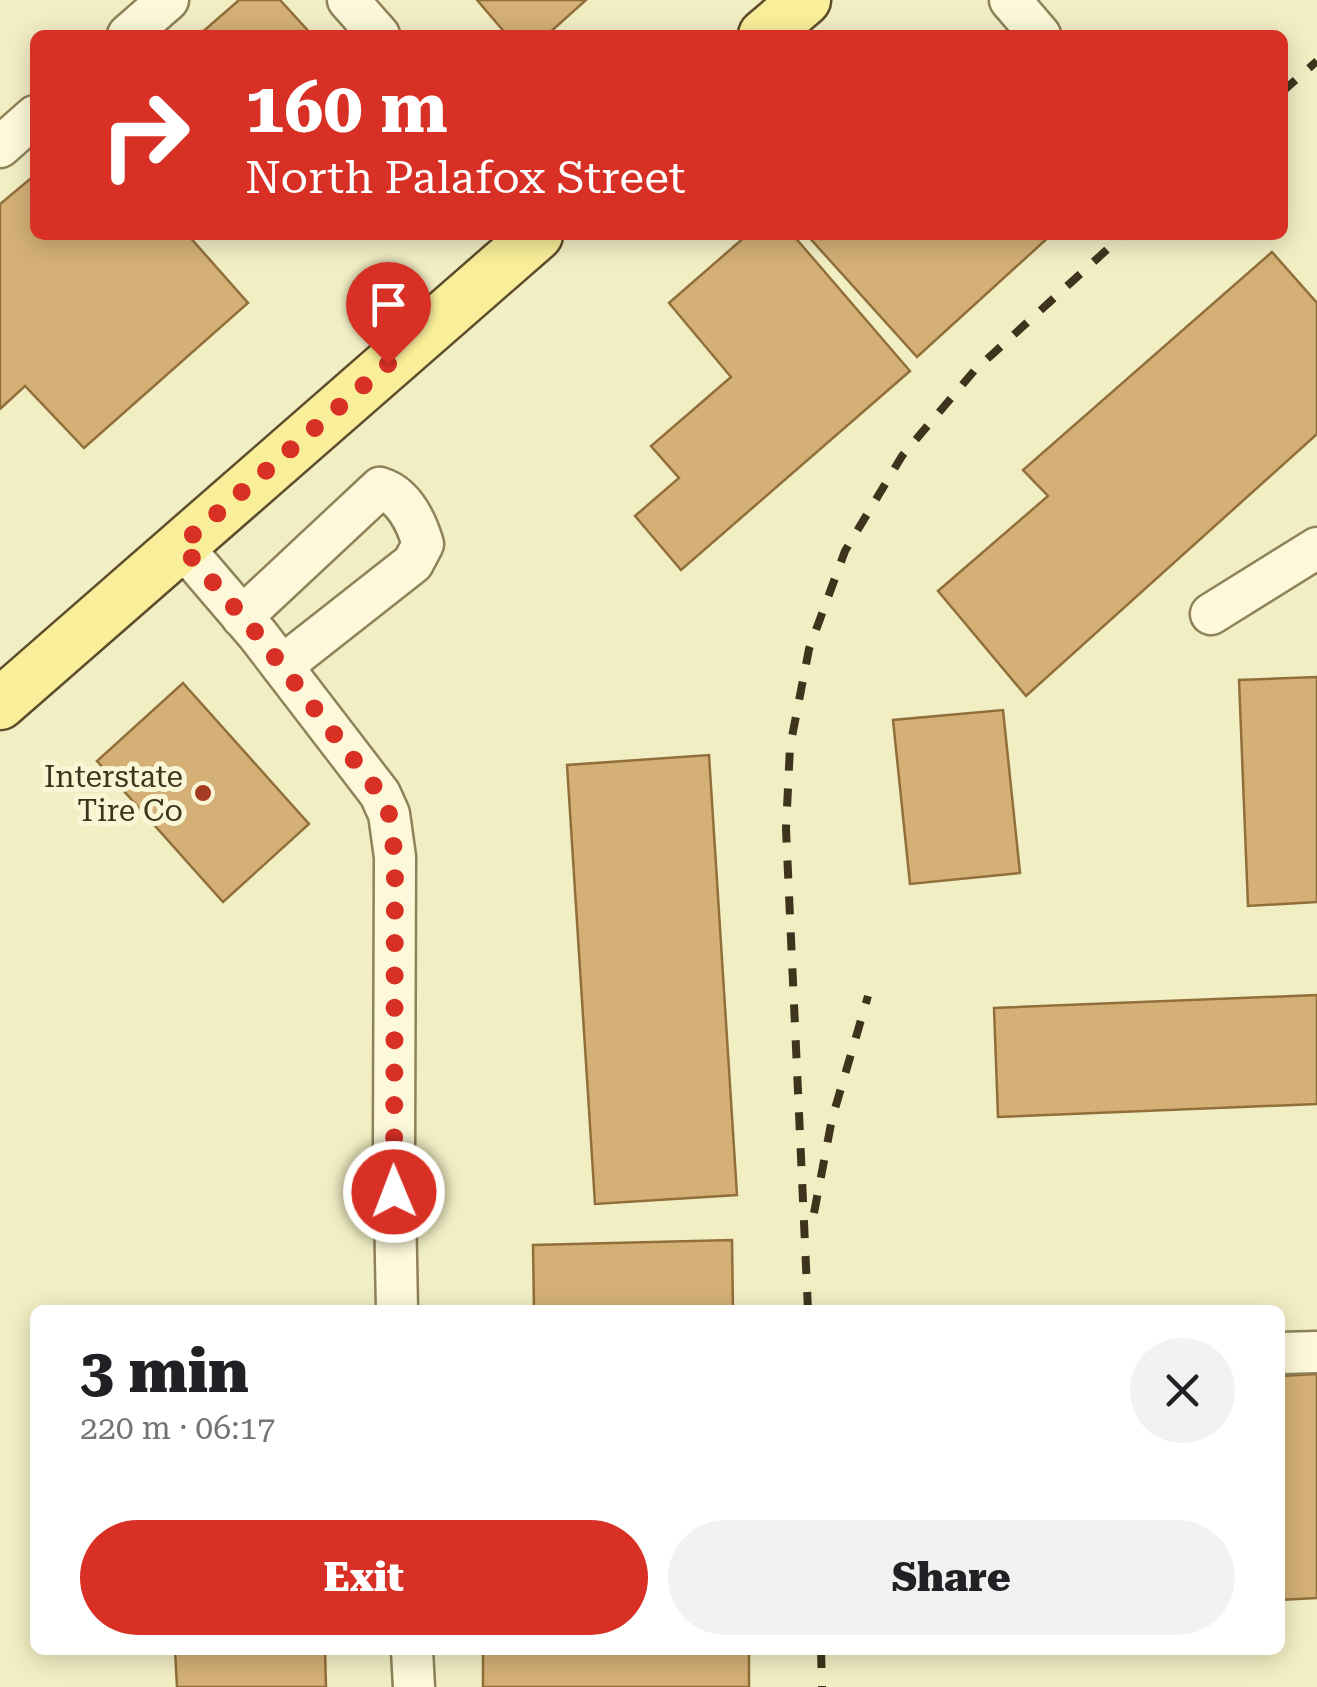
<!DOCTYPE html>
<meta charset="utf-8">
<style>
body{margin:0;font-family:"Roboto Serif",serif;background:#f2f2f2;color:#202124;height:100vh;display:flex;flex-direction:column;font-size:38px;white-space:nowrap}
*{box-sizing:border-box;margin:0}
p{font-size:32px;color:#757577}
.icon{flex:none;width:55px;height:55px;fill:none;stroke:currentColor;stroke-width:2;stroke-linecap:round;stroke-linejoin:round}
.map{position:relative;flex:1;overflow:hidden}
.details{position:absolute;left:30px;top:1305px;width:1255px;height:350px;display:flex;flex-direction:column;background:#fff;border-radius:15px;box-shadow:0 5px 25px #0003}
.details>*{flex:none}
.hud{position:absolute;left:30px;top:30px;width:1258px;height:210px;border-radius:15px;box-shadow:0 5px 25px #0003;background:#d93025;color:#fff;overflow:hidden}
.pin{position:absolute;display:grid;place-items:center;width:85px;height:85px;color:#fff;margin:-102px -42px;border-radius:50% 50% 50% 0;rotate:-45deg;box-shadow:0 0 10px #0007}
.pin .icon{rotate:45deg}
.me{position:absolute;width:110px;margin:-55px;rotate:359deg;stroke-linejoin:round;filter:drop-shadow(0 0 8px #0008)}
.turn{display:flex;align-items:center;gap:35px;height:210px;padding:0 50px;font-size:45px}
.turn .icon{width:130px;height:130px;stroke-width:2.5}
.turn b{display:block;font-size:70px;line-height:85px}
.round{display:grid;place-items:center;flex:none;width:105px;height:105px;border-radius:52px;background:#f2f2f2}
.summary{display:flex;align-items:center;justify-content:space-between;height:170px;padding:0 50px}
h1{font-size:60px;font-weight:800;line-height:75px}
.primary-button{display:flex;gap:20px;margin-top:auto;padding:20px 50px}
.primary-button a{flex:1;height:115px;border-radius:60px;background:#d93025;color:#fff;font-size:40px;font-weight:800;line-height:115px;text-align:center}
.primary-button a+a{background:#f2f2f2;color:#202124}
.map>svg:first-child{display:block}
.building{fill:#d4b076;stroke:#916f3b;stroke-width:2.5}
.lines{fill:none;stroke-linecap:round;stroke-linejoin:round}
.minor-casing{stroke:#8f8158;stroke-width:45}
.major-casing{stroke:#5d4d2d;stroke-width:55}
.minor{stroke:#fcf8d9;stroke-width:40}
.major{stroke:#f9ee99;stroke-width:50}
.rail{stroke:#3e341e;stroke-width:8;stroke-dasharray:18 18;stroke-linecap:butt}
.route{stroke:#d93025;stroke-width:18;stroke-dasharray:0 32.4}
.poi-dot{fill:#a53b22;stroke:#f9f6d5;stroke-width:4}
.labels{text-anchor:middle;dominant-baseline:central;stroke-width:10;stroke-linejoin:round;paint-order:stroke}
.poi-label{font-size:30px;fill:#3e341e;stroke:#f9f6d5;text-anchor:end}
</style>
<div class="map">
<svg width="1317" height="1687" viewBox="0 0 1317 1687">
<rect width="100%" height="100%" fill="#f2eec4"/>
<g class="building">
<polygon points="239,0 280,0 312,35 199,35"/>
<polygon points="477,0 586,0 547,35 507,35"/>
<polygon points="35,175 35,235 188,235 248,303 84,448 25,386 0,409 0,204"/>
<polygon points="747,235 793,235 910,371 681,570 635,516 679,478 651,446 731,377 669,303"/>
<polygon points="807,235 1051,235 917,357"/>
<polygon points="1272,252 1317,303 1317,434 1026,696 938,591 1048,496 1023,470"/>
<polygon points="1317,677 1317,902 1248,906 1239,680"/>
<polygon points="183,683 309,824 223,902 97,761"/>
<polygon points="1003,710 1020,873 910,884 893,720"/>
<polygon points="709,755 737,1195 595,1204 567,765"/>
<polygon points="1317,995 1317,1104 998,1117 994,1008"/>
<polygon points="732,1240 733,1310 534,1310 533,1245"/>
<polygon points="1317,1374 1317,1598 1280,1600 1280,1376"/>
<polygon points="175,1650 325,1650 326,1687 177,1687"/>
<rect x="483" y="1650" width="266" height="37"/>
</g>
<g class="lines">
<g class="minor-casing">
<g id="minor">
<polyline points="348,0 379,35"/>
<polyline points="1010,0 1040,35"/>
<polyline points="128,35 168,0"/>
<polyline points="0,147 35,116"/>
<polyline points="181,545 258,635 380,794 389,814 395,857 394,1153 397,1310"/>
<polyline points="1211,614 1317,548"/>
<path d="M242 617 380 488C403 495 416 521 423 544L413 563 282 666"/>
<polyline points="1280,1353 1317,1352"/>
<polyline points="412,1650 414,1687"/>
</g>
</g>
<g class="major-casing">
<g id="major">
<polyline points="764,35 805,0"/>
<polyline points="0,704 537,235"/>
</g>
</g>
<use href="#minor" class="minor"/>
<use href="#major" class="major"/>
<g class="rail">
<polyline points="1282,92 1317,61"/>
<polyline points="814,1213 832,1119 868,996"/>
<polyline points="808,1310 786,829 790,747 809,649 845,551 902,456 974,371 1123,235"/>
<polyline points="821,1650 822,1687"/>
</g>
</g>
<g class="lines">
<polyline class="route" points="388,364 181,545 258,635 380,794 389,814 395,857 394,1192"/>
</g>
<circle class="poi-dot" cx="203" cy="793" r="10"/>
<g class="labels">
<g class="poi-label">
<text x="183" y="776">Interstate<tspan x="183" dy="34">Tire Co</tspan></text>
</g>
</g>
</svg>
<div class="pin" style="left:388px;top:364px;background:#d93025"><svg class="icon" aria-label="arrive" viewBox="0 0 24 24"><path d="M6 21V4h12l-3 4 3 4H6"/></svg></div>
<svg class="me" style="left:394px;top:1192px" viewBox="-20 -20 40 40"><circle r="17" fill="#d93025" stroke="#fff" stroke-width="3"/><path d="M0-11L8 9 0 5-8 9z" fill="#fff"/></svg>
<div class="hud">
<div class="turn"><svg class="icon" aria-label="right" viewBox="0 0 24 24"><path d="M7 20v-9h11M14 6l5 5-5 5"/></svg><div><b>160 m</b>North Palafox Street</div></div>
</div>
<section class="details">
<div class="summary"><div><h1>3 min</h1><p>220 m · 06:17</p></div><a class="round"><svg class="icon" aria-label="close" viewBox="0 0 24 24"><path d="M6 6l12 12M18 6L6 18"/></svg></a></div>
<div class="primary-button"><a>Exit</a><a>Share</a></div>
</section>
</div>
